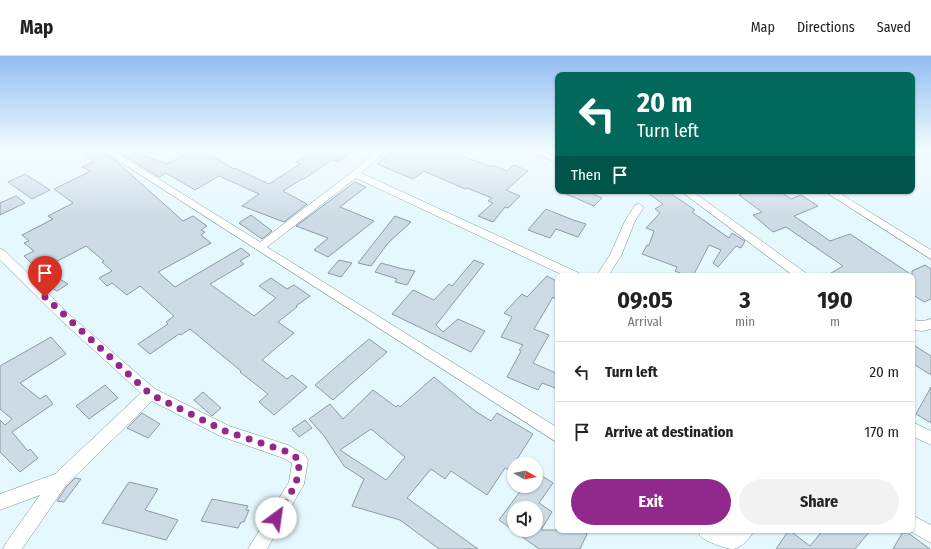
<!DOCTYPE html>
<style>
body{margin:0;font-family:"Fira Sans Condensed",sans-serif;background:#f2f2f2;color:#222;height:100vh;display:flex;flex-direction:column;font-size:15px;white-space:nowrap}
*{box-sizing:border-box;margin:0}
p{font-size:13px;color:#767676}
.icon{flex:none;width:22px;height:22px;fill:none;stroke:currentColor;stroke-width:2;stroke-linecap:round;stroke-linejoin:round}
.map{position:relative;flex:1;overflow:hidden}
.drawer{position:absolute;left:555px;top:217px;width:360px;height:260px;display:flex;flex-direction:column;background:#fff;border-radius:8px;box-shadow:0 1px 3px #0004}
.drawer>*{flex:none}
.hud{position:absolute;left:555px;top:16px;width:360px;height:122px;border-radius:8px;box-shadow:0 1px 3px #0004;background:#00695c;color:#fff;overflow:hidden}
.needle{width:26px;rotate:99deg}
.buttons{position:absolute;left:507px;top:401px;display:grid;gap:8px}
.buttons a{display:grid;place-items:center;width:36px;height:36px;border-radius:50%;background:#fff;box-shadow:0 1px 3px #0004;font-size:20px}
.pin{position:absolute;display:grid;place-items:center;width:34px;height:34px;color:#fff;margin:-41px -17px;border-radius:50% 50% 50% 0;rotate:-45deg;box-shadow:0 0 4px #0007}
.pin .icon{rotate:45deg}
.me{position:absolute;width:44px;margin:-22px;rotate:31deg;stroke-linejoin:round;filter:drop-shadow(0 0 3px #0008)}
.turn{display:flex;align-items:center;gap:14px;height:84px;padding:0 16px;font-size:18px}
.turn .icon{width:52px;height:52px;stroke-width:2.5}
.turn b{display:block;font-size:28px;line-height:34px}
.then{display:flex;align-items:center;height:38px;padding:0 16px;background:#0003;gap:8px;font-size:15px}
.eta{display:flex;justify-content:space-evenly;align-items:center;height:68px;text-align:center}
.eta b{font-size:24px;font-weight:700;line-height:28px}
.cta{display:flex;gap:8px;margin-top:auto;padding:8px 16px}
.cta a{flex:1;height:46px;border-radius:24px;background:#91298d;color:#fff;font-size:16px;font-weight:700;line-height:46px;text-align:center}
.cta a+a{background:#f2f2f2;color:#222}
ul{padding:0;list-style:none}
li{display:flex;align-items:center;gap:12px;height:60px;padding:0 16px;border-top:1px solid #e0e0e0}
li div{flex:1}
li b{display:block;font-size:15px}
li em{font-style:normal}
header{display:flex;align-items:center;gap:24px;box-sizing:border-box;height:56px;padding:0 20px;background:#fff;border-bottom:1px solid #e0e0e0}
header strong{font-size:19px}
nav{display:flex;gap:22px;margin-inline-start:auto;font-size:14px}
.map>svg:first-child{display:block}
.building{fill:#cddbe6;stroke:#8d9aa5;fill-rule:evenodd}
.lines{fill:none;stroke-linecap:round;stroke-linejoin:round}
.street-casing{stroke:#809298;stroke-width:1}
.street{fill:#fff;fill-rule:evenodd}
.route{stroke:#91298d;stroke-width:7;stroke-dasharray:0 12.6}
</style>
<header>
<strong>Map</strong>
<nav><a>Map</a><a>Directions</a><a>Saved</a></nav>
</header>
<div class="map">
<svg width="931" height="493" viewBox="0 0 931 493">
<rect width="100%" height="100%" fill="#e5f8fe"/>
<g class="building">
<polygon points="80,94 101,94 117,106 183,165 193,160 207,170 201,174 205,176 201,179 211,187 158,216 175,231 241,192 250,199 240,205 244,208 210,228 254,260 276,242 259,230 271,222 287,233 294,229 310,240 296,250 297,251 278,266 294,277 262,304 287,323 292,319 307,331 274,359 259,346 268,338 240,316 241,315 190,273 181,279 179,278 150,298 138,288 168,268 166,266 174,260 140,230 127,239 112,227 107,230 99,222 112,215 102,206 104,205 86,190 50,209 58,216 47,222 24,200 34,195 24,187 29,185 22,179 53,163 48,160 73,147 54,133 91,115 82,111 94,105"/>
<polygon points="115,94 127,94 167,108 194,94 202,94 234,113 235,112 269,128 300,108 296,106 312,96 310,94 354,94 338,106 332,104 304,123 302,123 283,135 307,148 284,166 242,150 259,138 219,120 195,134 166,117 159,121"/>
<polygon points="395,94 454,94 464,98 462,100 492,111 493,109 507,115 514,109 528,115 506,134 520,140 508,152 505,151 493,166 478,160 493,147 488,145 492,142 467,132 465,133 424,115 413,123 377,108"/>
<polygon points="25,118 50,134 32,143 8,126"/>
<polygon points="355,126 366,131 340,151 374,165 328,201 314,194 328,182 296,170"/>
<polygon points="559,135 586,135 602,142 594,150"/>
<polygon points="645,135 667,135 695,154 692,156 729,182 732,177 745,185 741,192 736,190 718,211 713,207 721,194 709,189 693,220 687,220 675,215 677,211 642,198 647,189 649,189 654,175 646,172 660,157 655,153 663,148"/>
<polygon points="752,135 779,135 791,143 801,139 818,150 794,160 830,185 850,178 912,219 912,215 925,209 931,213 931,243 924,246 912,238 912,220 826,220 843,210 786,171 773,176 753,159 762,156 739,139"/>
<polygon points="16,140 25,147 0,159 0,147"/>
<polygon points="546,153 573,164 586,168 578,181 556,173 550,182 528,174"/>
<polygon points="251,159 272,175 262,183 239,167"/>
<polygon points="395,160 411,166 388,187 371,210 358,207"/>
<polygon points="339,204 352,207 341,221 328,217"/>
<polygon points="474,204 484,208 436,269 443,276 458,263 485,275 471,296 392,258 413,234 434,244 449,228 452,230"/>
<polygon points="381,207 403,213 415,215 407,229 395,226 397,223 375,216"/>
<polygon points="547,220 558,226 558,246 553,241 534,273 549,279 533,307 558,318 558,333 542,327 538,334 507,321 521,295 519,294 523,289 501,281 512,261 504,257 522,238 527,241"/>
<polygon points="58,222 68,228 57,235 47,229"/>
<polygon points="51,281 66,298 20,327 40,343 46,339 53,348 12,376 28,395 30,393 38,402 20,416 0,396 0,364 5,369 12,363 0,353 0,310"/>
<polygon points="369,283 387,296 333,344 315,329"/>
<polygon points="912,288 931,300 931,319 912,307"/>
<path d="M434 321 475 355 491 365 497 357 533 378 510 414 505 412 487 439 451 415 445 423 431 413 407 442 478 493H439L400 464 352 450 364 423 344 410 324 380 309 363 330 348 343 363 373 334 396 351 398 349 400 351ZM371 373 405 401 386 424 340 394Z"/>
<polygon points="105,329 118,342 89,363 76,350"/>
<polygon points="931,331 931,367 916,358"/>
<polygon points="203,336 221,352 212,360 194,344"/>
<polygon points="142,357 160,368 148,382 127,372"/>
<polygon points="305,364 312,372 299,381 292,373"/>
<path d="M536 416 553 427 539 447 552 456 541 474H580L587 478 580 493H539L499 464 524 430H536ZM536 451V474H514V452Z"/>
<polygon points="75,422 81,423 64,446 57,445 67,430"/>
<polygon points="129,426 158,433 145,454 178,464 166,484 102,467"/>
<polygon points="212,443 248,450 246,454 249,454 244,466 241,466 238,472 201,465"/>
<polygon points="789,474 810,490 823,474 871,474 855,493 776,493"/>
<polygon points="904,474 930,493 893,493"/>
</g>
<g class="lines">
<g class="street-casing">
<g id="street">
<polygon points="102,94 112,94 260,186 352,116 377,94 387,94 361,117 579,217 581,220 565,220 356,122 267,191 558,372 558,387"/>
<polygon points="528,94 540,94 558,101 558,107"/>
<polygon points="681,135 692,135 806,217 808,220 794,220"/>
<polygon points="824,135 836,135 931,194 931,203"/>
<polygon points="639,148 644,151 635,165 621,200 608,220 596,220 610,199 625,165 635,149"/>
<polygon points="0,193 4,194 71,260 155,333 229,370 288,389 305,399 308,404 304,428 267,493 248,493 289,426 292,407 283,402 220,380 152,345 66,429 22,493 3,493 6,487 40,439 0,454 0,438 55,418 141,337 63,266 0,204"/>
<polygon points="931,263 931,273 923,275 912,274 912,264 923,265"/>
<polygon points="912,366 931,375 931,389 912,380"/>
<polygon points="912,459 931,469 931,487 908,474 912,474"/>
<path d="M698 474H725L731 476 733 474H754C751 481 742 492 733 493 727 493 704 485 700 480 700 480 698 474 698 474Z"/>
</g>
</g>
<use href="#street" class="street"/>
</g>
<linearGradient id="sky" x2="0" y2="1"><stop stop-color="#91bdf1"/><stop offset="0.58" stop-color="#f3fcff"/><stop offset="1" stop-color="#f3fcff" stop-opacity="0"/></linearGradient>
<rect width="931" height="163" fill="url(#sky)"/>
<g class="lines">
<polyline class="route" points="45,241 150,338 225,375 288,396 300,404 296,428 276,462"/>
</g>
</svg>
<div class="buttons">
<a><svg class="needle" viewBox="-14 -14 28 28"><path d="M0-13l5 13h-10z" fill="#e53935"/><path d="M0 13l5-13h-10z" fill="#767676"/></svg></a>
<a><svg class="icon" aria-label="sound" viewBox="0 0 24 24"><path d="M4 9h4l5-4v14l-5-4H4zM17 9q2 3 0 6"/></svg></a>
</div>
<div class="pin" style="left:45px;top:241px;background:#d93025"><svg class="icon" aria-label="arrive" viewBox="0 0 24 24"><path d="M6 21V4h12l-3 4 3 4H6"/></svg></div>
<svg class="me" style="left:276px;top:462px" viewBox="-20 -20 40 40"><circle r="19" fill="#fff"/><path d="M0-13L10 11 0 6-10 11z" fill="#91298d"/></svg>
<div class="hud">
<div class="turn"><svg class="icon" aria-label="left" viewBox="0 0 24 24"><path d="M17 20v-9H6M10 6l-5 5 5 5"/></svg><div><b>20 m</b>Turn left</div></div>
<div class="then">Then<svg class="icon" aria-label="arrive" viewBox="0 0 24 24"><path d="M6 21V4h12l-3 4 3 4H6"/></svg></div>
</div>
<section class="drawer">
<div class="eta">
<div><b>09:05</b><p>Arrival</p></div>
<div><b>3</b><p>min</p></div>
<div><b>190</b><p>m</p></div>
</div>
<ul>
<li><svg class="icon" aria-label="left" viewBox="0 0 24 24"><path d="M17 20v-9H6M10 6l-5 5 5 5"/></svg><div><b>Turn left</b></div><em>20 m</em></li>
<li><svg class="icon" aria-label="arrive" viewBox="0 0 24 24"><path d="M6 21V4h12l-3 4 3 4H6"/></svg><div><b>Arrive at destination</b></div><em>170 m</em></li>
</ul>
<div class="cta"><a>Exit</a><a>Share</a></div>
</section>
</div>
